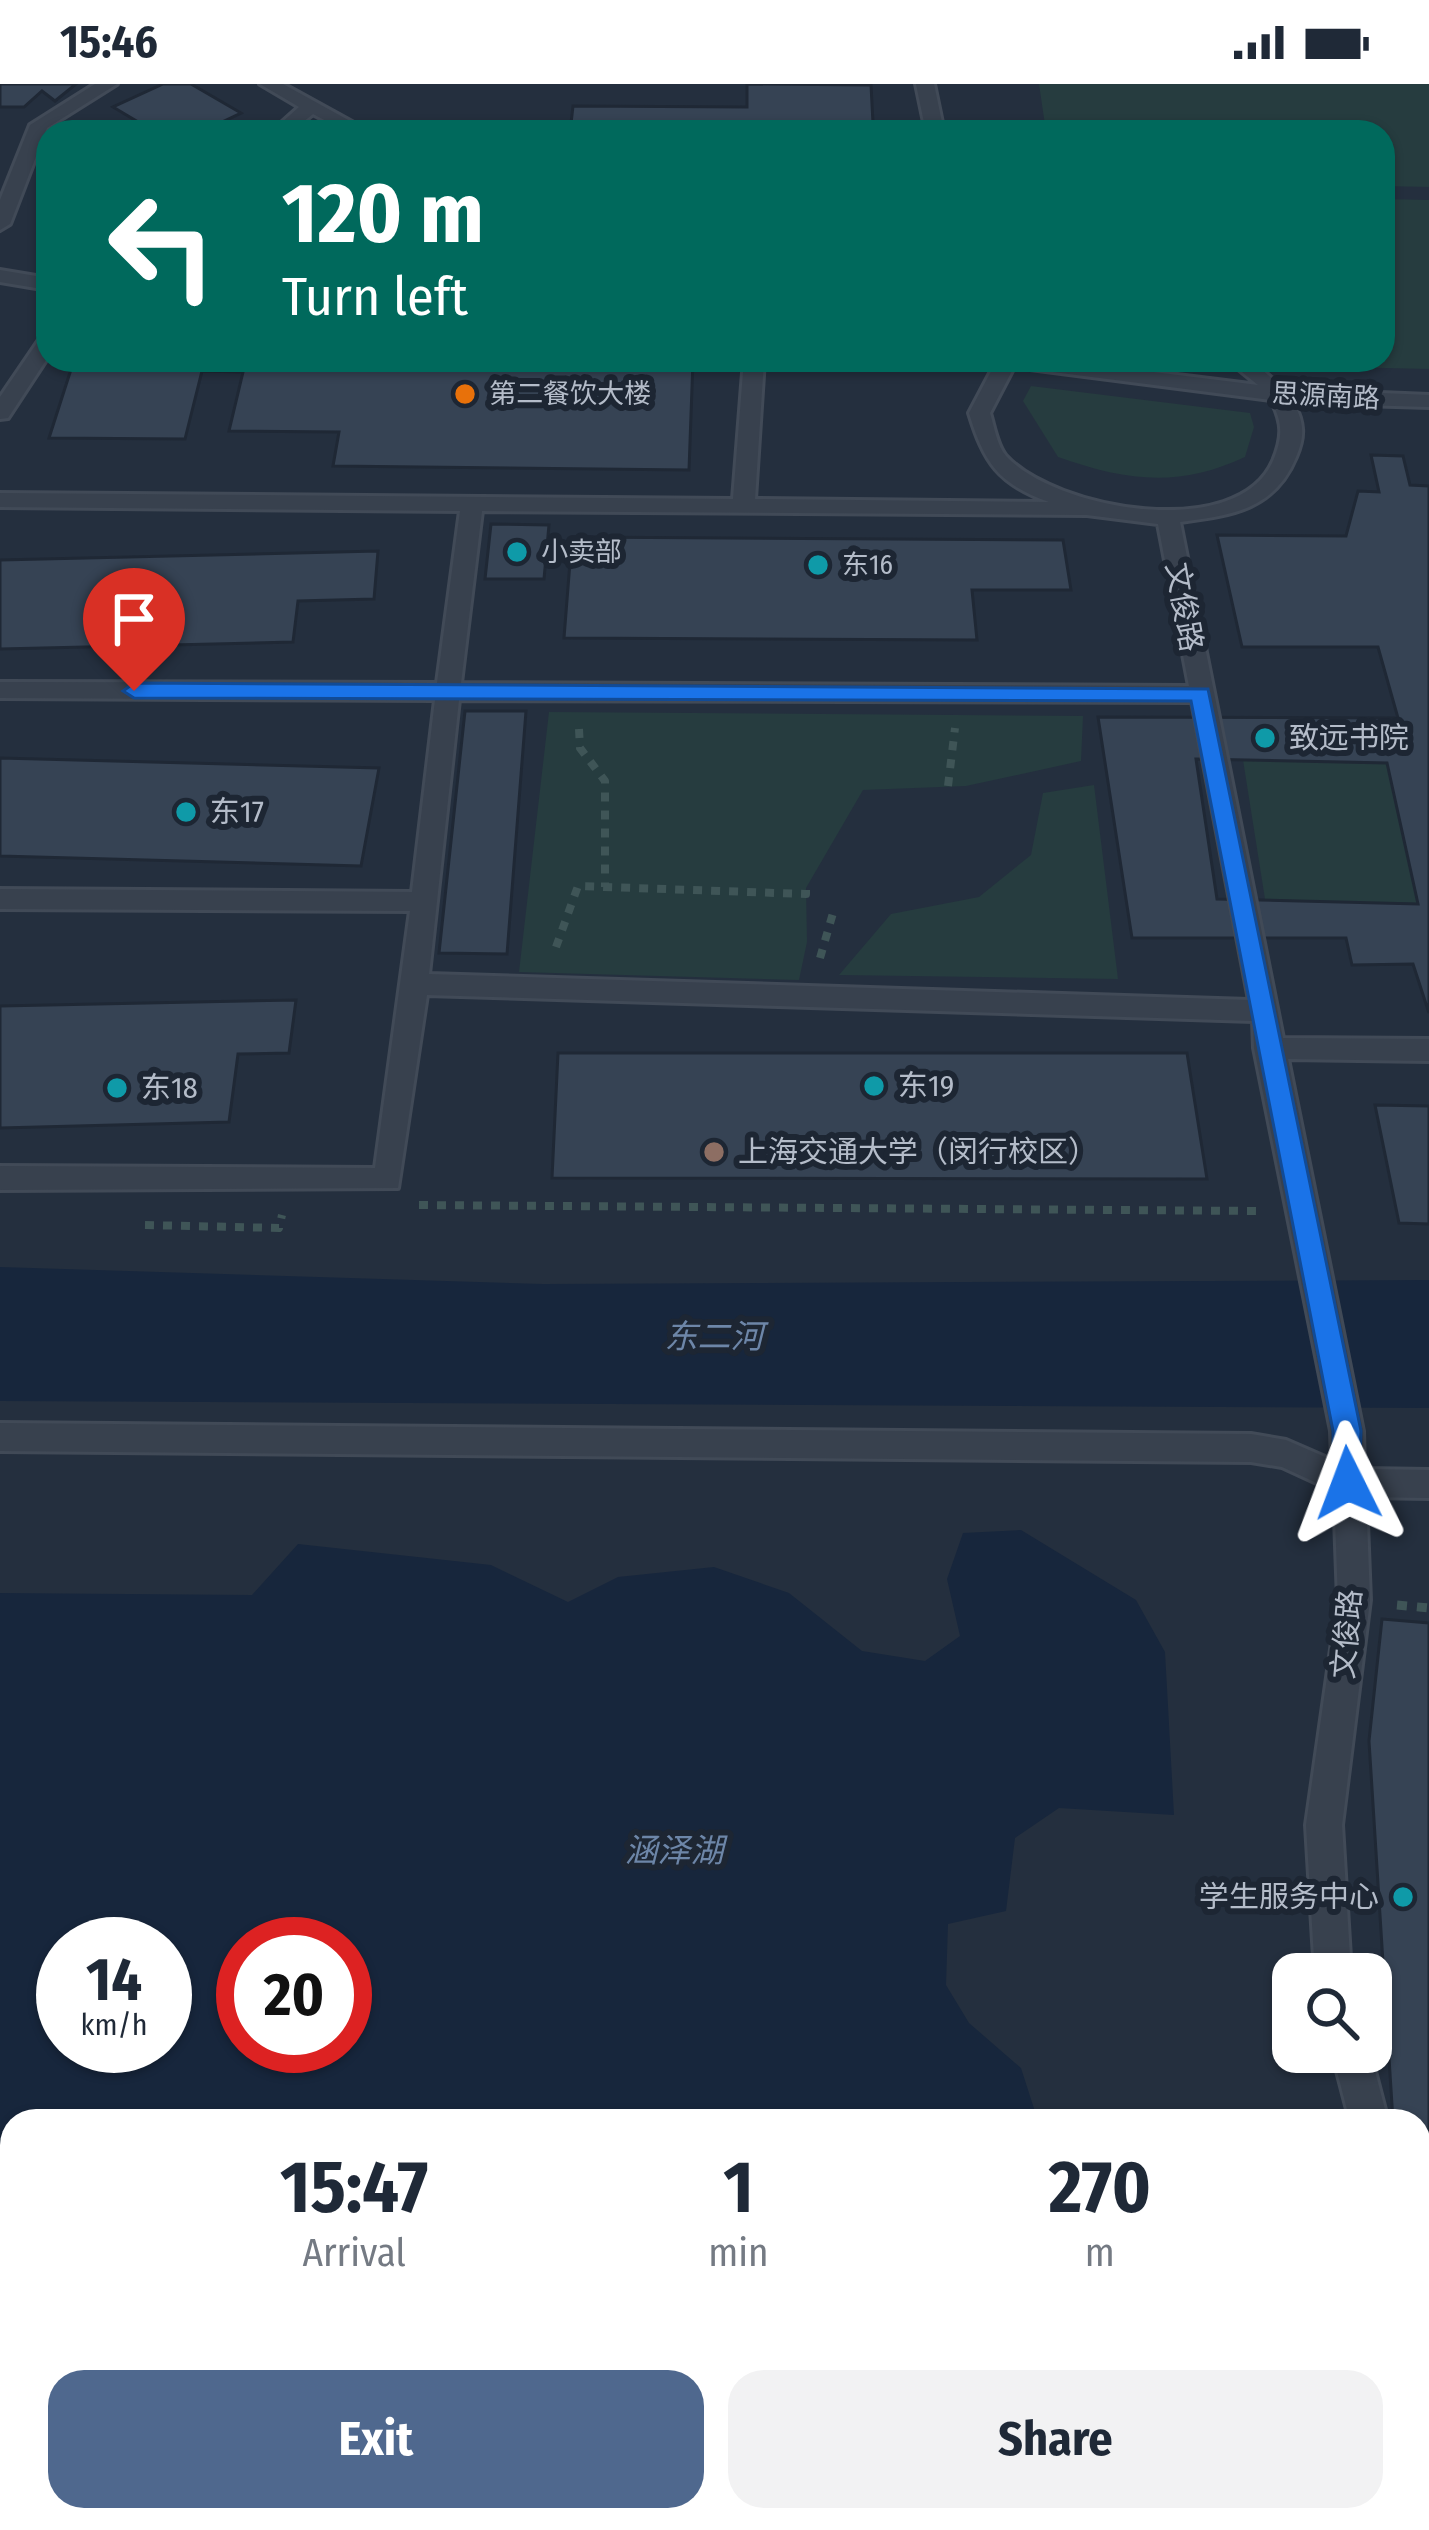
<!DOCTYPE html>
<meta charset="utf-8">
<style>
body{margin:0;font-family:"Fira Sans Condensed","Noto Sans SC",sans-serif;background:#f2f2f3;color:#1f2937;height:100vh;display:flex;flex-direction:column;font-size:45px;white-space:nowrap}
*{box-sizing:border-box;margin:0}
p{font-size:39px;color:#747a83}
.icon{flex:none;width:66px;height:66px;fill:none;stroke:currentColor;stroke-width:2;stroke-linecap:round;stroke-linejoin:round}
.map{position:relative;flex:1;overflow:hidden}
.side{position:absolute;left:0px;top:2025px;width:1431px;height:423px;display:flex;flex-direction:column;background:#fff;border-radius:36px 36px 0 0;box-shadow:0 3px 9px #0004}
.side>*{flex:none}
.guide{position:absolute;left:36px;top:36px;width:1359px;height:252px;border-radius:36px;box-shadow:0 3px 9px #0004;background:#00695c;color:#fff;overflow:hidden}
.tools{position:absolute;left:1272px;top:1869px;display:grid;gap:24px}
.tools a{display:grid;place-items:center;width:120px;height:120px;border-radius:24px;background:#fff;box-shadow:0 3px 9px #0004;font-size:60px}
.speed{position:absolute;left:36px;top:1833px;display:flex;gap:24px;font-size:60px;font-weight:700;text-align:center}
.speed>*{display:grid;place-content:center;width:156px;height:156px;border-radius:50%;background:#fff;box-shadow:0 3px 9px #0004;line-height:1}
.speed small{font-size:30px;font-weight:400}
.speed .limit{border:18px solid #d22;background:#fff;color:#111}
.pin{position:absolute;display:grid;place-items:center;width:102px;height:102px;color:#fff;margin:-123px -51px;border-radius:50% 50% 50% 0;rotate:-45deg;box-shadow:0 0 12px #0007}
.pin .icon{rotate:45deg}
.me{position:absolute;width:132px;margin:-66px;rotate:357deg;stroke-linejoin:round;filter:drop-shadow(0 0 9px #0008)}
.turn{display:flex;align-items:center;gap:42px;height:252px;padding:0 48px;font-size:54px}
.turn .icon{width:156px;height:156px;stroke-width:2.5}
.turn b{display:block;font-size:84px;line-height:102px}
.eta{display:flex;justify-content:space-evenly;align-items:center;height:204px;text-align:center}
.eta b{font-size:72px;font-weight:700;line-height:84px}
.action{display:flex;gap:24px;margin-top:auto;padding:24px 48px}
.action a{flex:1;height:138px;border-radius:36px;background:#4f688e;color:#fff;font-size:48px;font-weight:700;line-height:138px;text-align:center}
.action a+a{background:#f2f2f3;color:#1f2937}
.status{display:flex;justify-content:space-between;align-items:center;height:84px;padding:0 60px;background:#fff;direction:ltr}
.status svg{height:33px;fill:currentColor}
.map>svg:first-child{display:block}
.green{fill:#263c3f}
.water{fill:#17263c;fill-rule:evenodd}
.building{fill:#364354;stroke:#1f2835;stroke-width:3;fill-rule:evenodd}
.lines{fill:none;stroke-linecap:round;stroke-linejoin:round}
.service-casing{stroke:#414a57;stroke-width:6}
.path-far1{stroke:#3f5557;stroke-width:8;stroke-dasharray:9 9;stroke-linecap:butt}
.path{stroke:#3f5557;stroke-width:9;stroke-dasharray:10 10;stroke-linecap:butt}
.service{fill:#38414e;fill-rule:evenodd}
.route{fill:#1a73e8;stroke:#114b97;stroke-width:3}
.food-dot{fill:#e8710a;stroke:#1d2633;stroke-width:4.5}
.culture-dot{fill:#0f9aa8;stroke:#1d2633;stroke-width:4.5}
.education-dot{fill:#8d6e63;stroke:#1d2633;stroke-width:4.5}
.labels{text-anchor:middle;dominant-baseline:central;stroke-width:12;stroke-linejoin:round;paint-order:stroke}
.far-poi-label{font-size:27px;fill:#b4bcc9;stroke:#1d2633;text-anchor:start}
.far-street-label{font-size:27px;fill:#b4bcc9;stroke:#1d2633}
.street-label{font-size:30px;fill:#b4bcc9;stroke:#1d2633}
.poi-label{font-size:30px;fill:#b4bcc9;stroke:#1d2633;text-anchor:start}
.water-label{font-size:33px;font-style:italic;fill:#6d86a8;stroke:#1d2633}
</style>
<div class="status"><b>15:46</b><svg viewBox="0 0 49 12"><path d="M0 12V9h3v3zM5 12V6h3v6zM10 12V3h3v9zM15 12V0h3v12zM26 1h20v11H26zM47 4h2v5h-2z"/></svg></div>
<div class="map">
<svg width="1429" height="2446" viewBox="0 0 1429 2446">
<rect width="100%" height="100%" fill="#242f3e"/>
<g class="green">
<polygon points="1039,0 1429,0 1429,103 1383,102 1383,48 1046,48"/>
<polygon points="1383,115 1429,116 1429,285 1298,282 1290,276 1383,276"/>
<path d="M1031 302 1250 329 1254 343 1245 373C1179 404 1126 397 1058 373L1023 317Z"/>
<polygon points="549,628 1083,632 1081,677 966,702 863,706 806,804 807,858 799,896 519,888"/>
<polygon points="1243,676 1387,679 1418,820 1265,815"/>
<polygon points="1094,701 1118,895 839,891 891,830 979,813 1031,771 1043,709"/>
</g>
<g class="water">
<polygon points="0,1183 543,1200 1429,1196 1429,1324 0,1317"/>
<path d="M1021 1446 1136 1516 1165 1568 1174 1731 1059 1724 1015 1754 1006 1827 948 1840 946 1901 969 1939 1021 1984 1038 2037H12V2436H173L172 2446H0V1509L252 1511 298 1460 491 1481 568 1518 618 1493 714 1483 789 1509 862 1567 925 1577 960 1552 947 1495 963 1449ZM63 1860H165V1962H63ZM345 1860V1962H243V1860Z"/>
<polygon points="201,2436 1309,2436 1310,2446 201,2446"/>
</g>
<g class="building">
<polygon points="0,0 76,0 55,17 42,7 24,23 0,23"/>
<polygon points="163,0 191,0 241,29 201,48 155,48 113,23"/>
<polygon points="747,0 871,1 873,39 780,38 780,48 570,48 573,22 747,23"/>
<polygon points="74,276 693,276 689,386 333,382 339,348 229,347 243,288 202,287 185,355 49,354"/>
<path d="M1371 371 1403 372 1410 401 1429 402V929L1413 880 1352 881 1346 854H1132L1098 633 1398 634 1378 563H1242L1217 451 1346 452 1358 407 1379 408ZM1196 675 1387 679 1418 820 1217 815Z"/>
<polygon points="491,440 549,441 544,495 485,495"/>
<polygon points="572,453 1063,456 1071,506 972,506 977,556 564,554"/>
<polygon points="378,467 374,515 298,517 293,558 0,565 0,476"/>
<polygon points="465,627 526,627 507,870 439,869"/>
<polygon points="0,674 379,684 361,782 0,772"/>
<polygon points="296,916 289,969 238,970 229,1038 0,1044 0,922"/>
<polygon points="558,969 1187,969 1207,1095 552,1094"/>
<polygon points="1375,1021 1429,1022 1429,1140 1399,1139"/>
<polygon points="1382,1535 1429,1539 1429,2077 1419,2076 1419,2037 1393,2037 1369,1657"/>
</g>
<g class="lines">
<g class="service-casing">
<g id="service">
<polygon points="95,0 117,0 47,44 10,140 0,146 0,116 30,41"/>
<polygon points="260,0 283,0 370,48 347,48 313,30 291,48 271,48 299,23"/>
<polygon points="916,0 934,0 944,48 926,48"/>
<polygon points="0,186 48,194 48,206 0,198"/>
<polygon points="48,251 48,273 8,334 0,335 0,313 41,253"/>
<path d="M744 276H764L755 415 1049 418C998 400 984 378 969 329L997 276H1057L1258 301 1227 276H1251L1284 305 1429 311V323L1294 319C1304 339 1305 352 1296 373 1274 426 1232 431 1180 438L1283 954 1429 955V977L1288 975 1363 1347 1364 1385 1429 1386V1414L1366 1413 1370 1516 1342 1741 1351 1890H1315L1306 1741 1338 1516 1334 1407 1282 1383 1251 1378 0 1367V1339L1251 1350 1286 1356 1332 1376 1331 1347 1254 964 1253 937 427 911 398 1104 0 1106V1082L375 1084 410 827 0 825V805L412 808 435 616 0 614V598L437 599 460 427 0 423V409L733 415ZM1014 283 1271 316C1283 339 1283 353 1273 377 1238 458 1056 426 1006 372 997 362 994 342 990 329ZM482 427 1087 431 1158 440 1189 602 461 599ZM459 616 1192 618 1249 916 429 890Z"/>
<polygon points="1332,1968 1370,1968 1388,2037 1350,2037"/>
<polygon points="1419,2219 1429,2223 1429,2300 1419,2296"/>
</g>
</g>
<g class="path-far1">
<polyline points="579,645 580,664 605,697 605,803"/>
<polyline points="948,702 955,644"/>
<polyline points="556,863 578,802 806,810 806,804"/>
<polyline points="820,874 833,829"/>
<polyline points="419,1121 1256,1127"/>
<polyline points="145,1141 279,1144 282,1131"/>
</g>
<g class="path">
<polyline points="1397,1521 1429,1524"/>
<polyline points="1383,2436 1384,2446"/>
</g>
<use href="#service" class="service"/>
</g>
<polygon class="route" points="134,599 1208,605 1361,1347 1359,1408 1348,1412 1334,1399 1333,1347 1191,617 134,614 123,607"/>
<circle class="food-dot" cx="465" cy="310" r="12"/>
<g class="culture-dot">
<circle cx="517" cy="468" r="12"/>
<circle cx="818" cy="481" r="12"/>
<circle cx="1265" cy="654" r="12"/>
<circle cx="186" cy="728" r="12"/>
<circle cx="874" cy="1002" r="12"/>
<circle cx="117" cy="1004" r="12"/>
<circle cx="1403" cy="1813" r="12"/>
</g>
<circle class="education-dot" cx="714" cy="1068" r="12"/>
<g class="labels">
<g class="far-poi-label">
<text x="489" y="310">第二餐饮大楼</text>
<text x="541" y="468">小卖部</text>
<text x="842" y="481">东16</text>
</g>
<g class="far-street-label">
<text transform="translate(1326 312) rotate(3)">思源南路</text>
</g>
<g class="street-label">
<text transform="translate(1184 523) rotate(80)">文俊路</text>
<text transform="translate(1347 1550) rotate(-85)">文俊路</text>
</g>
<g class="poi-label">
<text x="1289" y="654">致远书院</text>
<text x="210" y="728">东17</text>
<text x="898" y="1002">东19</text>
<text x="141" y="1004">东18</text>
<text x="738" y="1068">上海交通大学（闵行校区）</text>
<text x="1379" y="1813" text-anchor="end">学生服务中心</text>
</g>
<g class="water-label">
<text x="714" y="1253">东二河</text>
<text x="674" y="1767">涵泽湖</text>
</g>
</g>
</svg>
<div class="tools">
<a><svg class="icon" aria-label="search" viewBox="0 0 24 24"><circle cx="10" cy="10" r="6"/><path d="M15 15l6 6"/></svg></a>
</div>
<div class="speed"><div>14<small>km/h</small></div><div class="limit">20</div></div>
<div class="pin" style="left:134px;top:607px;background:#d93025"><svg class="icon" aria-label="arrive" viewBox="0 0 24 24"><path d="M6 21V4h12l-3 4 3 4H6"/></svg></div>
<svg class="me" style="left:1348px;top:1399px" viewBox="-20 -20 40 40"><path d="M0-17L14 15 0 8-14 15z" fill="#1a73e8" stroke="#fff" stroke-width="4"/></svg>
<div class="guide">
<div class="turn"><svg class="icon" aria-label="left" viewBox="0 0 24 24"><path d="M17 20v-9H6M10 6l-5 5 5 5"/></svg><div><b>120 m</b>Turn left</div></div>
</div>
<section class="side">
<div class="eta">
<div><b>15:47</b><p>Arrival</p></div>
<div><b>1</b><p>min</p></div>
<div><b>270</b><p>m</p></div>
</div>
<div class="action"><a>Exit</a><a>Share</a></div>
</section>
</div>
